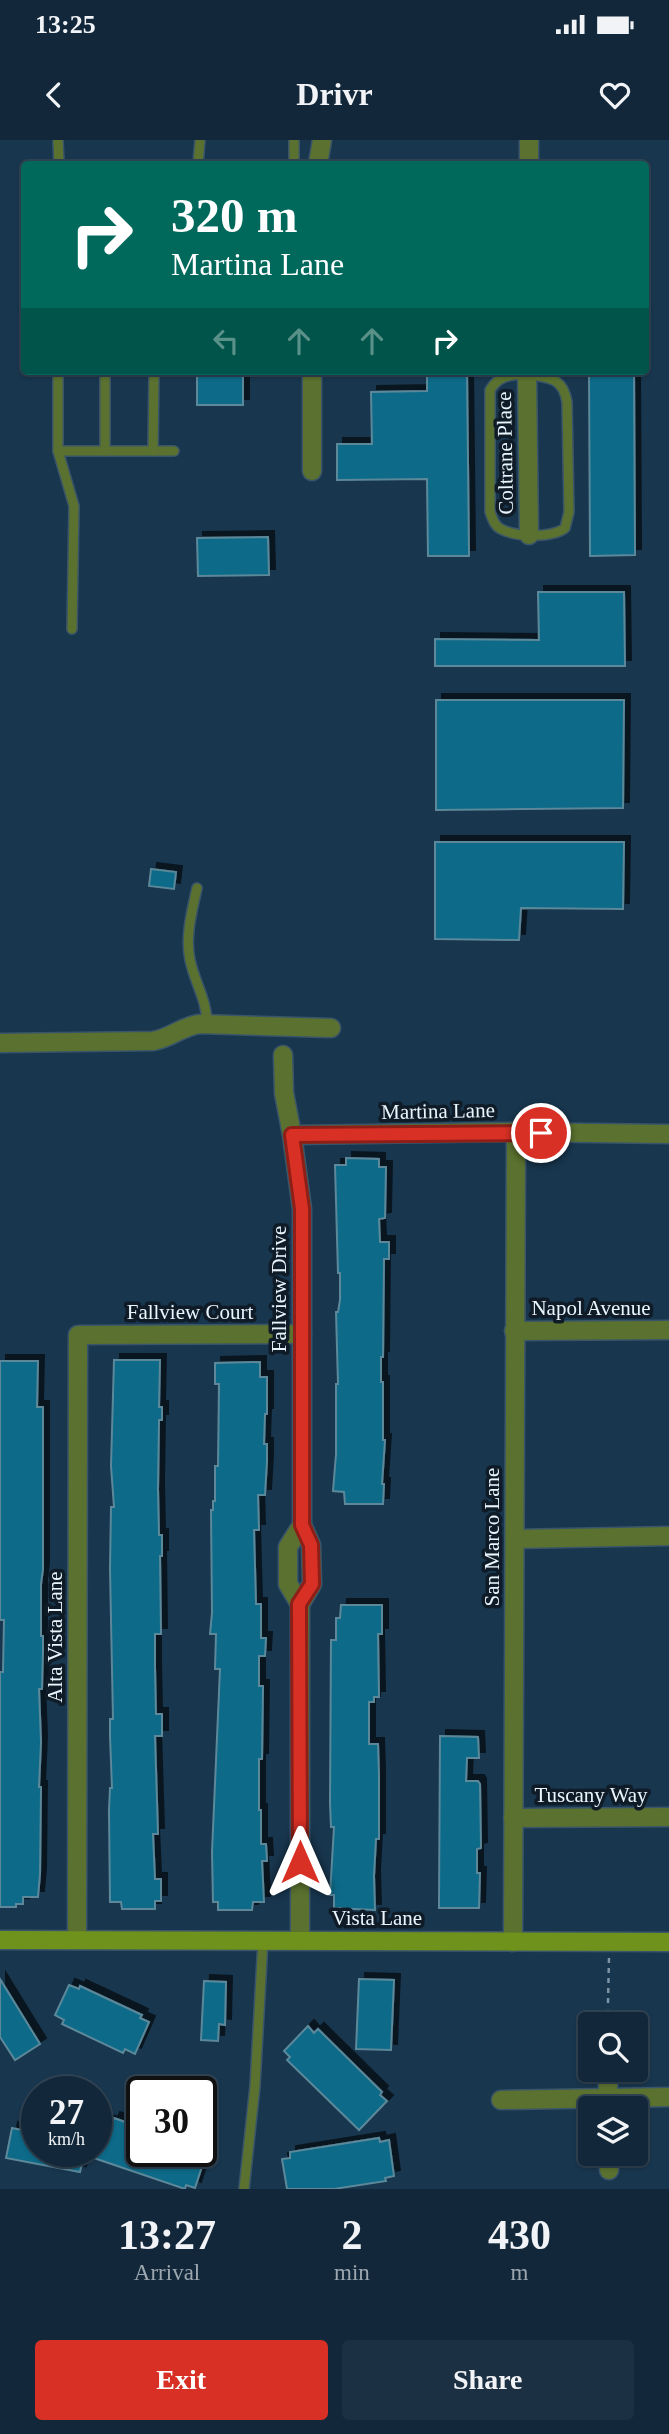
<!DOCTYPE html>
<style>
body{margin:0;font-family:Georgia,serif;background:#1b3042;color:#f1f3f6;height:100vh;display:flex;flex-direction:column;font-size:26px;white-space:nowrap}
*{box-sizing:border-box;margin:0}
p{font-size:23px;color:#9ca6af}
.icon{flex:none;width:38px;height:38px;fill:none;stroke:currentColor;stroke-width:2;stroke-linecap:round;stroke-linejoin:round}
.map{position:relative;height:2049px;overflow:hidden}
.panel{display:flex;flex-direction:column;background:#12283a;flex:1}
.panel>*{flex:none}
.top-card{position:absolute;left:21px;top:21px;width:628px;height:214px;border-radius:7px;box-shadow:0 2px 5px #0004,0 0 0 2px #314454;background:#00695c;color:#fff;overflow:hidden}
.buttons{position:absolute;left:578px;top:1872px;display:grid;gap:14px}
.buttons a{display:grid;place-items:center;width:70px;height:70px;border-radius:7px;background:#12283a;box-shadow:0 2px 5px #0004,0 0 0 2px #314454;font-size:35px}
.speed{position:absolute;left:21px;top:1936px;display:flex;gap:14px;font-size:35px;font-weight:700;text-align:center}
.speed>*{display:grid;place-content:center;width:91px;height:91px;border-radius:50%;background:#12283a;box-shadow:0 2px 5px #0004,0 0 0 2px #314454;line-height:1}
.speed small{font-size:18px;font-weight:400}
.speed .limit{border:4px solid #111;border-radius:10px;background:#fff;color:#111}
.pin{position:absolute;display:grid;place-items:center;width:60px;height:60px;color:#fff;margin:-30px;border:4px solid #fff;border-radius:50%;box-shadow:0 2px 7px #0007}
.me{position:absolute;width:77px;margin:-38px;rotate:0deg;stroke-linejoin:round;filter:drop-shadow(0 0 5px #0008)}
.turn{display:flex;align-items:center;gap:24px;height:147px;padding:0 35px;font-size:32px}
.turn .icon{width:91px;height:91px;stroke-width:2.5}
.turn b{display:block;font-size:49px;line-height:60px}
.lanes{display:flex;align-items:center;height:66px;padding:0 35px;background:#0003;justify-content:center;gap:35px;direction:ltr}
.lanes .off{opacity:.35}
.eta{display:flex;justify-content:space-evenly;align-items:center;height:119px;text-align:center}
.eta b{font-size:42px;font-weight:600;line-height:49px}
.cta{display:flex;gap:14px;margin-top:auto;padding:14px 35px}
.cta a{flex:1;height:80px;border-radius:7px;background:#d93025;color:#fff;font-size:28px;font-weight:600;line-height:80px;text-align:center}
.cta a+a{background:#1b3042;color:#f1f3f6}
.status{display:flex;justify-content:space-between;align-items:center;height:49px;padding:0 35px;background:#12283a;direction:ltr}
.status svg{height:19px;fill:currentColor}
header{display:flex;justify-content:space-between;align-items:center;height:91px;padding:0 35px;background:#12283a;font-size:32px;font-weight:600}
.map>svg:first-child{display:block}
.building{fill:#096b88;stroke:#5b889a;stroke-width:2;filter:url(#shadow)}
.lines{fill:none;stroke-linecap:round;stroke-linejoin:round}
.lane-casing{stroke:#3a556a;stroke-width:12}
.street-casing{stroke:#3a556a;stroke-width:21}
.secondary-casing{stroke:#3a556a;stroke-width:21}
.path{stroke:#7e93a3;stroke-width:2.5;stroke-dasharray:5 5;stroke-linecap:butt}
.lane{stroke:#5a712f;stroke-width:9}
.street{stroke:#5a712f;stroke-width:18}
.secondary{stroke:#6f921d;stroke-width:18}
.route-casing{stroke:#8d1f18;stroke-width:18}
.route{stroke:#d93025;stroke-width:12}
.labels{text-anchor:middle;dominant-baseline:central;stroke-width:7;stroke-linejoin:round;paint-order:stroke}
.street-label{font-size:21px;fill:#eaf5fe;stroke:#0f1c27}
</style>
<div class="status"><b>13:25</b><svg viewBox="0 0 49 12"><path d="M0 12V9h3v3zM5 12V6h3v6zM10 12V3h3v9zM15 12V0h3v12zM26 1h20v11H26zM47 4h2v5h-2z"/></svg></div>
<header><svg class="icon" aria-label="back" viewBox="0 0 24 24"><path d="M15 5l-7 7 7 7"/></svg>Drivr<svg class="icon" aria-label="heart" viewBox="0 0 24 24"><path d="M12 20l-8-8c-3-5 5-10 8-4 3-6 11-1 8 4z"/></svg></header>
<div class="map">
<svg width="669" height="2049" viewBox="0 0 669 2049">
<defs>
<filter id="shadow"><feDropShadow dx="6" dy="-6" stdDeviation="0" flood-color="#0009"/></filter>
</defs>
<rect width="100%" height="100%" fill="#18364e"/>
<g class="building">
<rect x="197" y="231" width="46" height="34"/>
<polygon points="427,231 467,231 469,416 428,416 427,339 337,340 337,304 372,304 371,252 427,251"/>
<polygon points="589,231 634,231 635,415 590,416"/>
<polygon points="268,397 269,435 198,436 197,398"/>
<polygon points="538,452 624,452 625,526 435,526 435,499 539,500"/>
<polygon points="436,560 624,560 623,668 436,670"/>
<polygon points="435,702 624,702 623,769 521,768 519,800 435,799"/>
<polygon points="151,729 176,732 174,749 149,746"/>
<polygon points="346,1018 379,1019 379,1027 386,1027 385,1078 379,1079 380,1102 389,1102 389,1119 384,1119 383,1217 381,1217 381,1242 383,1242 383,1300 385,1300 382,1344 384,1344 383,1364 345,1364 344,1352 333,1351 336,1314 336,1244 338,1244 336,1172 338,1172 340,1160 340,1133 338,1133 335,1025 346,1025"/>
<polygon points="114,1220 160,1220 159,1267 162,1267 162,1280 159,1280 158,1349 159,1395 162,1395 162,1416 160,1416 161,1494 155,1494 155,1528 156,1574 162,1574 162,1596 155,1596 158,1694 153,1694 155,1739 161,1739 161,1761 155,1761 155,1769 122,1769 121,1762 110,1762 109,1670 110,1648 112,1648 110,1596 110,1579 113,1579 110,1429 111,1367 114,1367 111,1326"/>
<polygon points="0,1221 38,1221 37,1267 43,1267 43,1429 41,1444 41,1496 43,1496 43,1510 42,1549 39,1549 41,1602 39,1647 41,1647 40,1734 38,1757 23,1757 23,1764 16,1764 16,1767 0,1767 0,1532 3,1532 4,1480 0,1480"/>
<polygon points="260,1222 260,1237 267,1237 267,1274 265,1274 264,1304 267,1304 267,1321 265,1355 258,1355 259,1390 254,1390 256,1464 261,1464 261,1498 266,1498 265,1516 259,1516 259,1546 263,1546 262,1619 259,1619 259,1670 261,1670 261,1704 266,1704 267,1721 262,1721 264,1762 253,1762 252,1770 218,1770 218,1762 213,1762 212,1712 220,1529 215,1529 216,1494 210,1494 212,1473 211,1370 213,1370 213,1361 215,1361 215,1326 218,1326 219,1244 215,1244 215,1223"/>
<polygon points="341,1465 382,1465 382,1494 378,1494 379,1557 374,1557 374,1562 369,1562 369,1604 378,1604 379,1635 379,1699 376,1699 374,1736 375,1770 334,1768 334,1755 330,1755 334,1687 331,1687 330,1663 331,1500 336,1500 336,1478 340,1478"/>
<polygon points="440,1596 478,1597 479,1618 467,1618 466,1641 478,1641 480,1644 481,1708 477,1709 477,1733 480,1733 479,1768 439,1768"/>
<polygon points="0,1839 40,1904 15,1920 0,1897"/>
<polygon points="359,1839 394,1840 391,1910 356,1909"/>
<polygon points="204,1841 226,1842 225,1885 219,1884 218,1901 201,1900"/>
<polygon points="69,1845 79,1849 80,1846 142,1875 140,1878 149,1882 135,1914 125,1909 123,1913 62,1884 64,1880 55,1875"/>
<polygon points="308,1886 314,1893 318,1889 382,1952 380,1955 387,1961 359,1990 287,1920 290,1917 284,1911"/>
<polygon points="114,1978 142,1988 142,2011 197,2011 206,2014 195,2048 186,2045 185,2049 91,2017 93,2011 96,2011 96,2002 104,1980 112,1983"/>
<polygon points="12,1988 37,1993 37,2011 85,2011 80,2032 6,2018"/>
<polygon points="379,1998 380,2002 389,2000 394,2036 385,2038 386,2041 334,2049 287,2049 282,2019 290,2018 290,2012"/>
</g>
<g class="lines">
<g class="lane-casing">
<g id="lane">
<polyline points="58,0 59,24"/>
<polyline points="294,0 294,24"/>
<polyline points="198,24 200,0"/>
<polyline points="58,231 58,311 74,366 72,489"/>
<polyline points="105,231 105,311"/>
<path d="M527 234C549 238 563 237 567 262L569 372 565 388C552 398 518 397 503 390 495 387 493 380 490 372V250C499 235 510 235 527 234Z"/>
<polyline points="58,311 174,311"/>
<polyline points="153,311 154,231"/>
<path d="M197 748C192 771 185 796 190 820 195 844 207 859 207 885"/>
<polyline points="244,2049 255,1946 263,1800"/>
</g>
</g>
<g class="street-casing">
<g id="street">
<polyline points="318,24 322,0"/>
<polyline points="529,24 529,0"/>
<polyline points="312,231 312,331"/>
<polyline points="527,231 529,395"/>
<path d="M0 903 153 901C171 898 182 886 200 884L331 888"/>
<polyline points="283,915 284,953 292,995 302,1069 302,1385 311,1405 312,1444 300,1464"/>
<polyline points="292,995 516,992 669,994"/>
<polyline points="514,1191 669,1190"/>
<polyline points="515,1399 669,1396"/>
<polyline points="513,1678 669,1677"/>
<polyline points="77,1800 78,1195 302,1194"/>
<polyline points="300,1800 300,1464 288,1444 288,1407 302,1385"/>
<polyline points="513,1802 516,992"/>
<polyline points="608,1880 608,1885"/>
<polyline points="608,1930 608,1969"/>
<polyline points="501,1960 669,1957"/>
<polyline points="609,2014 609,2030"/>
</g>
</g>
<g class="secondary-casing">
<polyline id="secondary" points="0,1800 669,1802"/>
</g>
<polyline class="path" points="608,1863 609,1817"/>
<use href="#lane" class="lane"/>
<use href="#street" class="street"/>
<use href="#secondary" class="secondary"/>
</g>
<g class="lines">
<g class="route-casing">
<polyline id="route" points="300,1722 299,1464 312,1444 311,1405 302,1385 302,1069 292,995 541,993"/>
</g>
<use href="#route" class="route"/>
</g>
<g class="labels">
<g class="street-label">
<text transform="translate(505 313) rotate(-91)">Coltrane Place</text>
<text transform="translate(438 971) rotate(-1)">Martina Lane</text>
<text transform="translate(279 1149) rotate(-90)">Fallview Drive</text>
<text x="591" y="1168">Napol Avenue</text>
<text x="190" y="1172">Fallview Court</text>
<text transform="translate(492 1397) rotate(-90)">San Marco Lane</text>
<text transform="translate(55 1497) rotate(-90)">Alta Vista Lane</text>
<text x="591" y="1655">Tuscany Way</text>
<text x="377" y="1778">Vista Lane</text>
</g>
</g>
</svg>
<div class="buttons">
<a><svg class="icon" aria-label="search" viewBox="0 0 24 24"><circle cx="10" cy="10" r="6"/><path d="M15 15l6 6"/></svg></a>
<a><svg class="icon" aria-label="layers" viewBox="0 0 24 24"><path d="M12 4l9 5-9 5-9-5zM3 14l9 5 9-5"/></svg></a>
</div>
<div class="speed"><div>27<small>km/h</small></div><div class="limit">30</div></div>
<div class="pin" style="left:541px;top:993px;background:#d93025"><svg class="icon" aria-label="arrive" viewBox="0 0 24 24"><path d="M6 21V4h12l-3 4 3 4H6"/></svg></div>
<svg class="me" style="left:300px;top:1722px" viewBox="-20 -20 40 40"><path d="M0-17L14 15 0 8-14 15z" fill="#d93025" stroke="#fff" stroke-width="4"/></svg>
<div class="top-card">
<div class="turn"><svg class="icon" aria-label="right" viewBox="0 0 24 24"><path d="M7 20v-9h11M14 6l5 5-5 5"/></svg><div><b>320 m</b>Martina Lane</div></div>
<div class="lanes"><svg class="icon off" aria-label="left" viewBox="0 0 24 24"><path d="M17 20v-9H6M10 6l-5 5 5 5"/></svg><svg class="icon off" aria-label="ahead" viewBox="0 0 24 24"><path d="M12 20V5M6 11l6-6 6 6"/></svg><svg class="icon off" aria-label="ahead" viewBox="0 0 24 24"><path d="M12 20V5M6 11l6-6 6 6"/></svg><svg class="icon" aria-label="right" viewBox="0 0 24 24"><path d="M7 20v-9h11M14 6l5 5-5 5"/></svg></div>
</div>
</div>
<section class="panel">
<div class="eta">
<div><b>13:27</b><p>Arrival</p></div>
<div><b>2</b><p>min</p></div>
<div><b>430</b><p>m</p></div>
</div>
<div class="cta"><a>Exit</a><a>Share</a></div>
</section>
